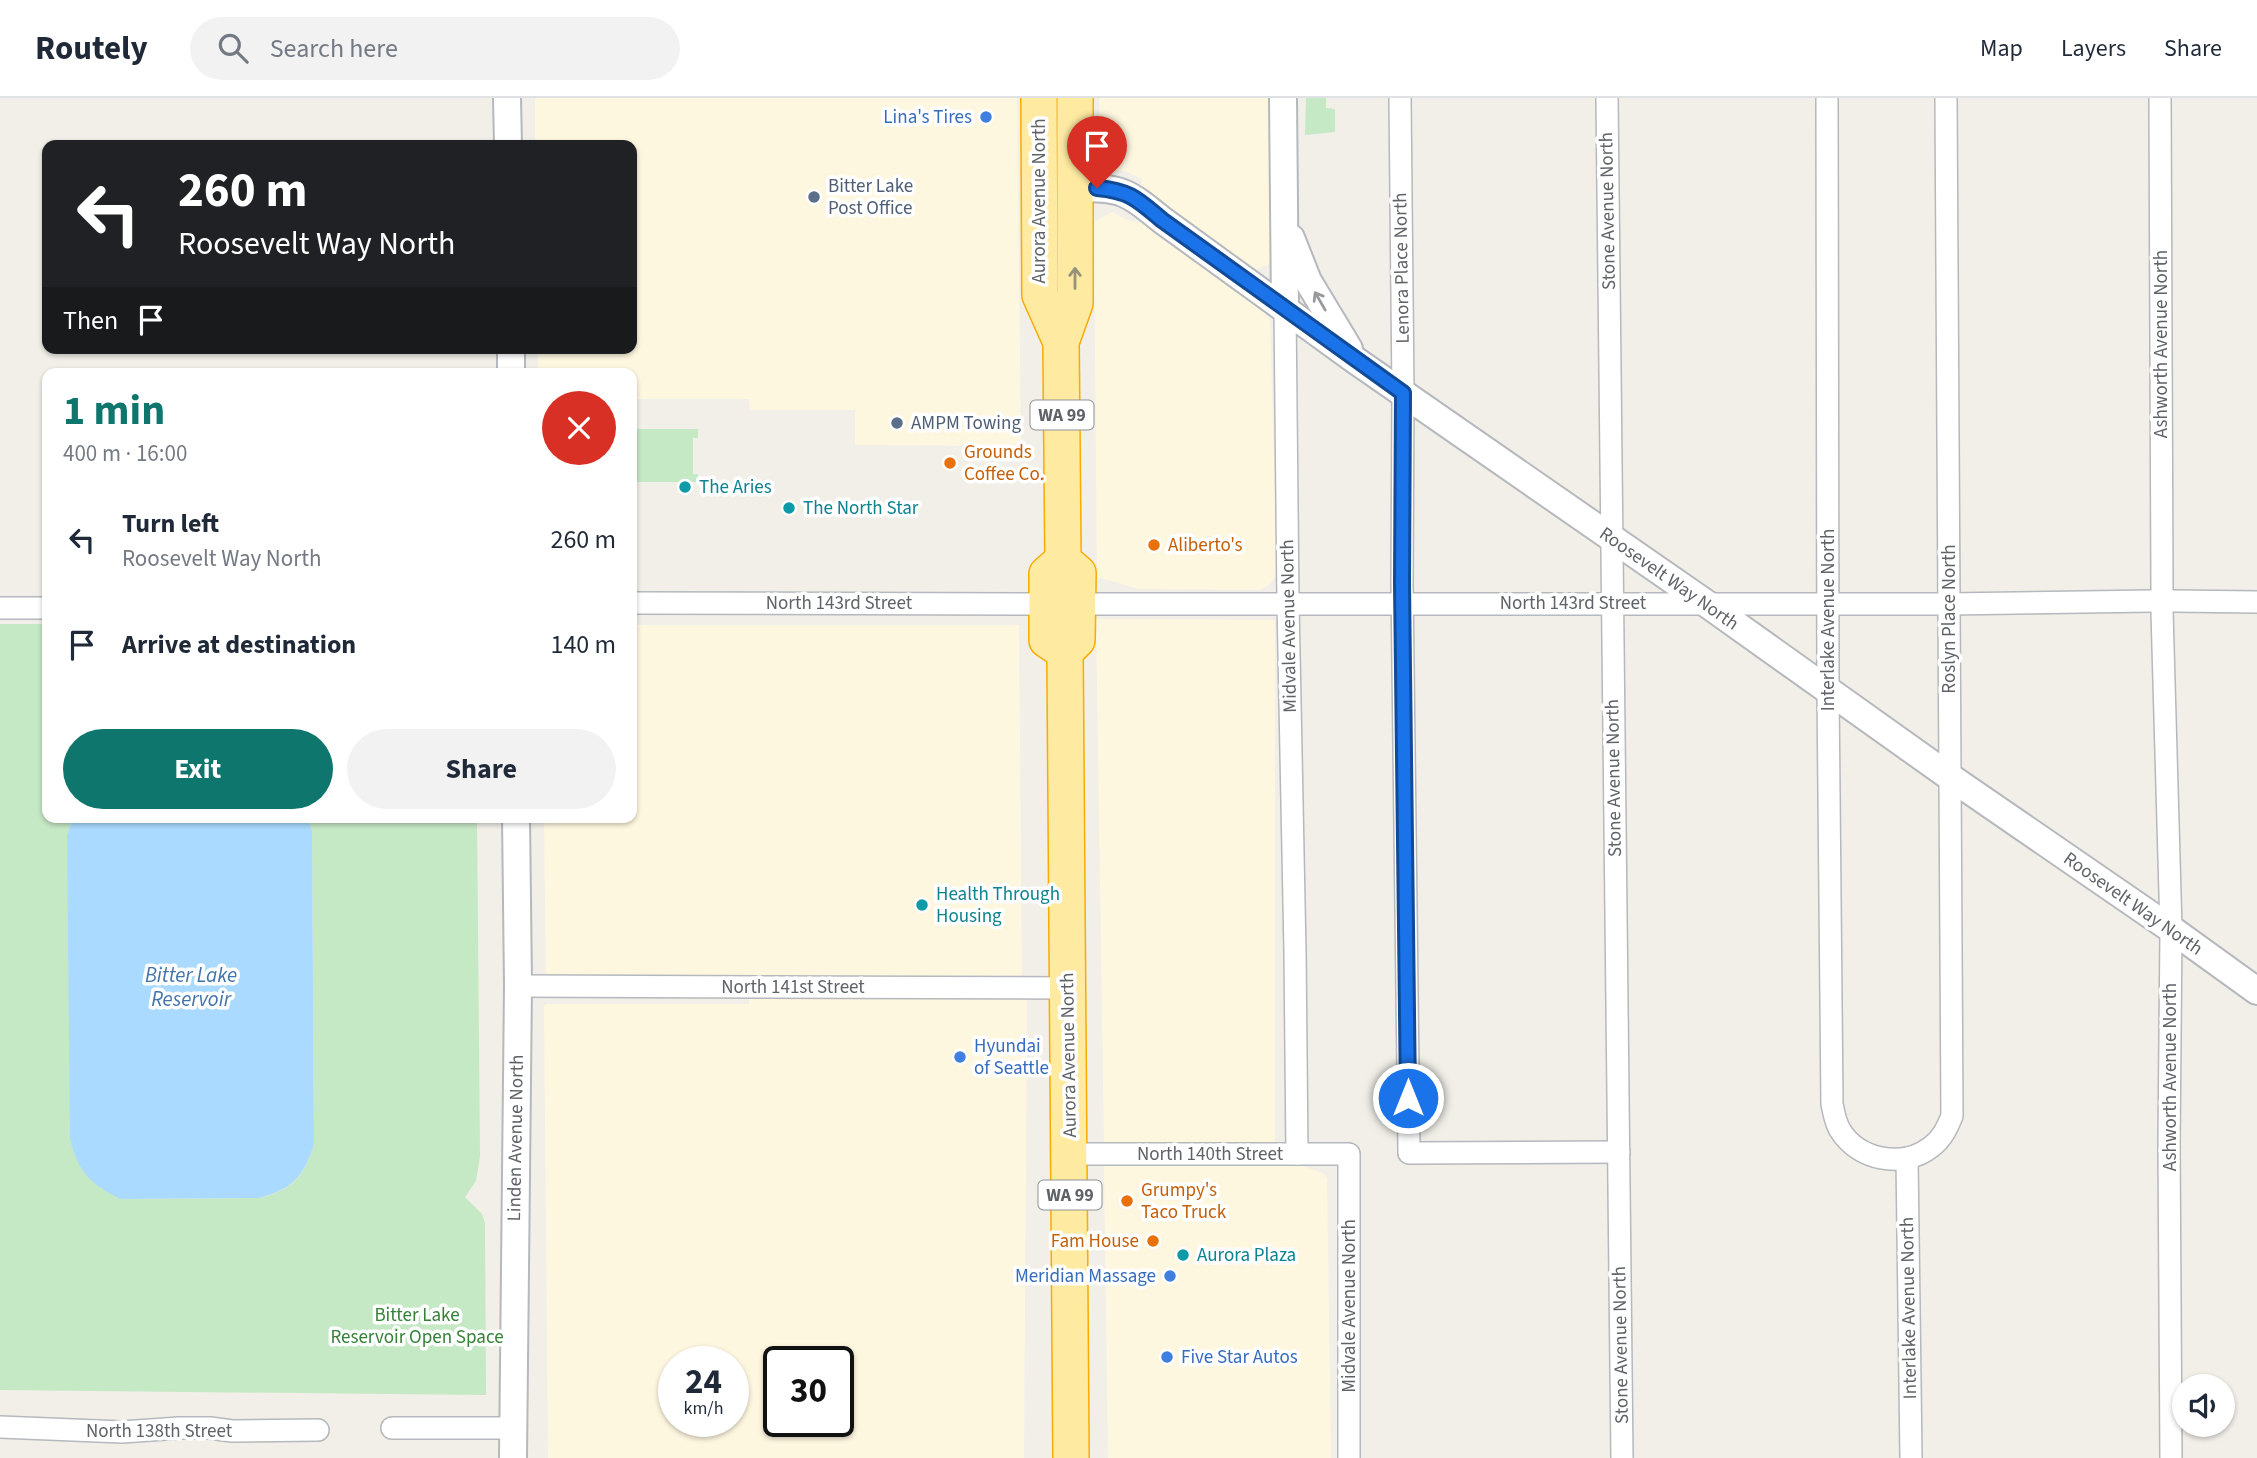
<!DOCTYPE html>
<meta charset="utf-8">
<style>
body{margin:0;font-family:"Source Sans 3",sans-serif;background:#f2f2f3;color:#1f2937;height:100vh;display:flex;flex-direction:column;font-size:26px;white-space:nowrap}
*{box-sizing:border-box;margin:0}
p{font-size:23px;color:#747a83}
.icon{flex:none;width:38px;height:38px;fill:none;stroke:currentColor;stroke-width:2;stroke-linecap:round;stroke-linejoin:round}
.map{position:relative;flex:1;overflow:hidden}
.panel{position:absolute;left:42px;top:270px;width:595px;height:455px;display:flex;flex-direction:column;background:#fff;border-radius:14px;box-shadow:0 2px 5px #0004}
.panel>*{flex:none}
.banner{position:absolute;left:42px;top:42px;width:595px;height:214px;border-radius:14px;box-shadow:0 2px 5px #0004;background:#202124;color:#fff;overflow:hidden}
.fabs{position:absolute;left:2172px;top:1276px;display:grid;gap:14px}
.fabs a{display:grid;place-items:center;width:63px;height:63px;border-radius:50%;background:#fff;box-shadow:0 2px 5px #0004;font-size:35px}
.speed{position:absolute;left:658px;top:1248px;display:flex;gap:14px;font-size:35px;font-weight:700;text-align:center}
.speed>*{display:grid;place-content:center;width:91px;height:91px;border-radius:50%;background:#fff;box-shadow:0 2px 5px #0004;line-height:1}
.speed small{font-size:18px;font-weight:400}
.speed .limit{border:4px solid #111;border-radius:10px;background:#fff;color:#111}
.pin{position:absolute;display:grid;place-items:center;width:60px;height:60px;color:#fff;margin:-72px -30px;border-radius:50% 50% 50% 0;rotate:-45deg;box-shadow:0 0 7px #0007}
.pin .icon{rotate:45deg}
.me{position:absolute;width:77px;margin:-38px;rotate:0deg;stroke-linejoin:round;filter:drop-shadow(0 0 5px #0008)}
.turn{display:flex;align-items:center;gap:24px;height:147px;padding:0 21px;font-size:32px}
.turn .icon{width:91px;height:91px;stroke-width:2.5}
.turn b{display:block;font-size:49px;line-height:60px}
.then{display:flex;align-items:center;height:66px;padding:0 21px;background:#0003;gap:14px;font-size:26px}
.round{display:grid;place-items:center;flex:none;width:74px;height:74px;border-radius:37px;background:#f2f2f3}
.headline{display:flex;align-items:center;justify-content:space-between;height:119px;padding:0 21px}
h1{font-size:42px;font-weight:700;line-height:52px;color:#0f766e}
.cta{display:flex;gap:14px;margin-top:auto;padding:14px 21px}
.cta a{flex:1;height:80px;border-radius:42px;background:#0f766e;color:#fff;font-size:28px;font-weight:700;line-height:80px;text-align:center}
.cta a+a{background:#f2f2f3;color:#1f2937}
ul{padding:0;list-style:none}
li{display:flex;align-items:center;gap:21px;height:105px;padding:0 21px}
li div{flex:1}
li b{display:block;font-size:26px}
li em{font-style:normal}
header{display:flex;align-items:center;gap:42px;box-sizing:border-box;height:98px;padding:0 35px;background:#fff;border-bottom:2px solid #e0e1e3}
header strong{font-size:33px}
nav{display:flex;gap:38px;margin-inline-start:auto;font-size:24px}
.search{width:490px;height:63px;background:#f2f2f3;display:flex;align-items:center;gap:18px;box-sizing:border-box;padding:0 24px;border-radius:38px;color:#747a83;font-size:26px}
.map>svg:first-child{display:block}
.commercial{fill:#fef7e0;fill-rule:evenodd}
.green{fill:#c5e8c5}
.water{fill:#aadaff}
.lines{fill:none;stroke-linecap:round;stroke-linejoin:round}
.minor-casing{stroke:#b5b8bc;stroke-width:24}
.tertiary-casing{stroke:#b5b8bc;stroke-width:30}
.trunk-casing{stroke:#f9ab00;stroke-width:38}
.minor{stroke:#fff;stroke-width:21}
.tertiary{stroke:#fff;stroke-width:26}
.trunk{stroke:#feeaa1;stroke-width:35}
.oneway{stroke:#97927c}
.oneway2{stroke:#979a9d}
.route-casing{stroke:#114b97;stroke-width:18}
.route{stroke:#1a73e8;stroke-width:12}
.shop-dot{fill:#3f7fe0;stroke:#fff;stroke-width:2.5}
.service-dot{fill:#5c6f8a;stroke:#fff;stroke-width:2.5}
.food-dot{fill:#e8710a;stroke:#fff;stroke-width:2.5}
.culture-dot{fill:#0f9aa8;stroke:#fff;stroke-width:2.5}
.labels{text-anchor:middle;dominant-baseline:central;stroke-width:7;stroke-linejoin:round;paint-order:stroke}
.shield{fill:#fff;stroke:#8f9295;stroke-width:2}
.shield-label{font-size:18px;font-weight:bold;fill:#5f6368}
.shop-label{font-size:19px;fill:#366cbe;stroke:#fff;text-anchor:end}
.service-label{font-size:19px;fill:#4e5e75;stroke:#fff;text-anchor:start}
.street-label{font-size:19px;fill:#5f6368;stroke:#fff}
.food-label{font-size:19px;fill:#c56008;stroke:#fff;text-anchor:start}
.culture-label{font-size:19px;fill:#0d838f;stroke:#fff;text-anchor:start}
.park-label{font-size:19px;fill:#348238;stroke:#fff}
.water-label{font-size:21px;font-style:italic;fill:#4174aa;stroke:#fff}
</style>
<header>
<strong>Routely</strong>
<div class="search"><svg class="icon" aria-label="search" viewBox="0 0 24 24"><circle cx="10" cy="10" r="6"/><path d="M15 15l6 6"/></svg>Search here</div>
<nav><a>Map</a><a>Layers</a><a>Share</a></nav>
</header>
<div class="map">
<svg width="2257" height="1360" viewBox="0 0 2257 1360">
<rect width="100%" height="100%" fill="#f1efe8"/>
<g class="commercial">
<polygon points="535,0 1017,0 1021,348 855,347 855,312 750,312 749,301 632,301 632,275 538,275 538,250 632,250 632,47 535,47"/>
<polygon points="1099,0 1270,0 1271,162 1268,167 1257,171 1249,170 1139,90 1143,82 1128,74 1110,71 1104,66 1100,51"/>
<polygon points="1112,114 1127,122 1149,127 1262,209 1270,223 1277,471 1274,481 1269,487 1260,492 1139,491 1097,479 1094,133 1095,123"/>
<polygon points="1096,521 1275,522 1275,1046 1104,1046"/>
<polygon points="632,527 1019,527 1022,883 546,880 544,719 632,719"/>
<path d="M749 897 1027 898 1024 1360H548L544 908 546 906H749ZM674 1264H733V1323H674ZM779 1264H838V1323H779Z"/>
<polygon points="1104,1068 1303,1068 1323,1075 1327,1081 1331,1360 1108,1360"/>
</g>
<g class="green">
<polygon points="1306,0 1326,0 1326,10 1335,11 1335,34 1305,37"/>
<polygon points="632,331 698,331 698,340 693,340 693,376 698,376 698,384 632,384"/>
<path d="M0 526H47V719H73L67 737 121 1101 260 1100C293 1091 304 1079 314 1046L312 733 307 719H477L480 1058 476 1083 465 1099 482 1116 485 1125 486 1297 0 1292Z"/>
</g>
<path class="water" d="M73 719H307L312 733 314 1046C304 1079 292 1091 259 1100L121 1101C91 1087 78 1074 70 1041L67 737Z"/>
<g class="lines">
<g class="minor-casing">
<g id="minor">
<polyline points="1400,0 1403,295 1402,486 1409,1055 1619,1054"/>
<polyline points="1607,0 1622,1360"/>
<path d="M1827 0 1828 593 1832 1006C1834 1015 1835 1024 1840 1032 1858 1062 1903 1071 1931 1049 1942 1041 1947 1030 1952 1018L1946 0"/>
<polyline points="2160,0 2162,492"/>
<polyline points="1285,211 1288,505 1295,854 1297,1056"/>
<polyline points="2173,503 2257,504"/>
<polyline points="632,505 1047,506"/>
<polyline points="1078,506 1949,506 2152,503"/>
<polyline points="0,510 47,510"/>
<polyline points="2162,513 2171,831 2169,1047 2171,1360"/>
<polyline points="518,888 1068,890"/>
<polyline points="1070,1056 1349,1056 1349,1360"/>
<polyline points="1907,1060 1911,1360"/>
<polyline points="0,1329 122,1334 179,1330 210,1330 232,1333 318,1332"/>
<polyline points="392,1330 513,1330"/>
</g>
</g>
<g class="tertiary-casing">
<g id="tertiary">
<polyline points="507,0 508,47"/>
<polyline points="1283,0 1285,211"/>
<path d="M1075 90C1122 90 1125 92 1162 122L1355 262 1707 506 1950 679 2171 831 2257 893"/>
<polyline points="1291,140 1308,183 1349,251"/>
<polyline points="511,250 511,275"/>
<polyline points="513,1360 518,888 516,719"/>
</g>
</g>
<g class="trunk-casing">
<g id="trunk">
<polyline points="1039,0 1040,197 1061,244"/>
<polyline points="1063,462 1047,476 1047,542 1065,554"/>
<polyline points="1071,1360 1065,554 1077,542 1078,475 1063,462 1061,244 1075,205 1075,0"/>
</g>
</g>
<use href="#minor" class="minor"/>
<use href="#tertiary" class="tertiary"/>
<use href="#trunk" class="trunk"/>
</g>
<defs><path id="oneway-shaft" d="M-6 0H5M1.5-3L5.5 0L1.5 3" fill="none" stroke-width="1.6" stroke-linecap="round" stroke-linejoin="round" transform="scale(1.75)"/></defs>
<use class="oneway" href="#oneway-shaft" transform="translate(1075 180) rotate(-90)"/>
<use class="oneway2" href="#oneway-shaft" transform="translate(1320 203) rotate(-120)"/>
<g class="lines">
<g class="route-casing">
<path id="route" d="M1097 90C1130 93 1137 101 1162 122L1403 295 1402 486 1408 1000"/>
</g>
<use href="#route" class="route"/>
</g>
<g class="shop-dot">
<circle cx="986" cy="19" r="7"/>
<circle cx="960" cy="959" r="7"/>
<circle cx="1170" cy="1178" r="7"/>
<circle cx="1167" cy="1259" r="7"/>
</g>
<g class="service-dot">
<circle cx="814" cy="99" r="7"/>
<circle cx="897" cy="325" r="7"/>
</g>
<g class="food-dot">
<circle cx="950" cy="365" r="7"/>
<circle cx="1154" cy="447" r="7"/>
<circle cx="1127" cy="1103" r="7"/>
<circle cx="1153" cy="1143" r="7"/>
</g>
<g class="culture-dot">
<circle cx="685" cy="389" r="7"/>
<circle cx="789" cy="410" r="7"/>
<circle cx="922" cy="807" r="7"/>
<circle cx="1183" cy="1157" r="7"/>
</g>
<g class="labels">
<g class="shield">
<rect x="1030.5" y="302.5" width="63" height="29" rx="5"/>
<rect x="1038.5" y="1082.5" width="63" height="29" rx="5"/>
</g>
<g class="shield-label">
<text x="1062" y="317">WA 99</text>
<text x="1070" y="1097">WA 99</text>
</g>
<g class="shop-label">
<text x="972" y="19">Lina's Tires</text>
<text x="974" y="948" text-anchor="start">Hyundai<tspan x="974" dy="22">of Seattle</tspan></text>
<text x="1156" y="1178">Meridian Massage</text>
<text x="1181" y="1259" text-anchor="start">Five Star Autos</text>
</g>
<g class="service-label">
<text x="828" y="88">Bitter Lake<tspan x="828" dy="22">Post Office</tspan></text>
<text x="911" y="325">AMPM Towing</text>
</g>
<g class="street-label">
<text transform="translate(1039 103) rotate(-90)">Aurora Avenue North</text>
<text transform="translate(1608 113) rotate(-91)">Stone Avenue North</text>
<text transform="translate(1402 170) rotate(-91)">Lenora Place North</text>
<text transform="translate(2161 246) rotate(-90)">Ashworth Avenue North</text>
<text transform="translate(1669 481) rotate(35)">Roosevelt Way North</text>
<text x="839" y="505">North 143rd Street</text>
<text x="1573" y="505">North 143rd Street</text>
<text transform="translate(1949 521) rotate(-90)">Roslyn Place North</text>
<text transform="translate(1828 522) rotate(-90)">Interlake Avenue North</text>
<text transform="translate(1289 528) rotate(-91)">Midvale Avenue North</text>
<text transform="translate(1614 680) rotate(-91)">Stone Avenue North</text>
<text transform="translate(2133 806) rotate(35)">Roosevelt Way North</text>
<text x="793" y="889">North 141st Street</text>
<text transform="translate(1069 957) rotate(-91)">Aurora Avenue North</text>
<text transform="translate(2170 979) rotate(-90)">Ashworth Avenue North</text>
<text transform="translate(516 1040) rotate(-89)">Linden Avenue North</text>
<text x="1210" y="1056">North 140th Street</text>
<text transform="translate(1349 1208) rotate(-90)">Midvale Avenue North</text>
<text transform="translate(1909 1210) rotate(-91)">Interlake Avenue North</text>
<text transform="translate(1621 1247) rotate(-91)">Stone Avenue North</text>
<text x="159" y="1333">North 138th Street</text>
</g>
<g class="food-label">
<text x="964" y="354">Grounds<tspan x="964" dy="22">Coffee Co.</tspan></text>
<text x="1168" y="447">Aliberto's</text>
<text x="1141" y="1092">Grumpy's<tspan x="1141" dy="22">Taco Truck</tspan></text>
<text x="1139" y="1143" text-anchor="end">Fam House</text>
</g>
<g class="culture-label">
<text x="699" y="389">The Aries</text>
<text x="803" y="410">The North Star</text>
<text x="936" y="796">Health Through<tspan x="936" dy="22">Housing</tspan></text>
<text x="1197" y="1157">Aurora Plaza</text>
</g>
<g class="park-label">
<text x="417" y="1217">Bitter Lake<tspan x="417" dy="22">Reservoir Open Space</tspan></text>
</g>
<g class="water-label">
<text x="191" y="877">Bitter Lake<tspan x="191" dy="24">Reservoir</tspan></text>
</g>
</g>
</svg>
<div class="fabs">
<a><svg class="icon" aria-label="sound" viewBox="0 0 24 24"><path d="M4 9h4l5-4v14l-5-4H4zM17 9q2 3 0 6"/></svg></a>
</div>
<div class="speed"><div>24<small>km/h</small></div><div class="limit">30</div></div>
<div class="pin" style="left:1097px;top:90px;background:#d93025"><svg class="icon" aria-label="arrive" viewBox="0 0 24 24"><path d="M6 21V4h12l-3 4 3 4H6"/></svg></div>
<svg class="me" style="left:1408px;top:1000px" viewBox="-20 -20 40 40"><circle r="17" fill="#1a73e8" stroke="#fff" stroke-width="3"/><path d="M0-11L8 9 0 5-8 9z" fill="#fff"/></svg>
<div class="banner">
<div class="turn"><svg class="icon" aria-label="left" viewBox="0 0 24 24"><path d="M17 20v-9H6M10 6l-5 5 5 5"/></svg><div><b>260 m</b>Roosevelt Way North</div></div>
<div class="then">Then<svg class="icon" aria-label="arrive" viewBox="0 0 24 24"><path d="M6 21V4h12l-3 4 3 4H6"/></svg></div>
</div>
<section class="panel">
<div class="headline"><div><h1>1 min</h1><p>400 m · 16:00</p></div><a class="round" style="background:#d93025;color:#fff"><svg class="icon" aria-label="close" viewBox="0 0 24 24"><path d="M6 6l12 12M18 6L6 18"/></svg></a></div>
<ul>
<li><svg class="icon" aria-label="left" viewBox="0 0 24 24"><path d="M17 20v-9H6M10 6l-5 5 5 5"/></svg><div><b>Turn left</b><p>Roosevelt Way North</p></div><em>260 m</em></li>
<li><svg class="icon" aria-label="arrive" viewBox="0 0 24 24"><path d="M6 21V4h12l-3 4 3 4H6"/></svg><div><b>Arrive at destination</b></div><em>140 m</em></li>
</ul>
<div class="cta"><a>Exit</a><a>Share</a></div>
</section>
</div>
